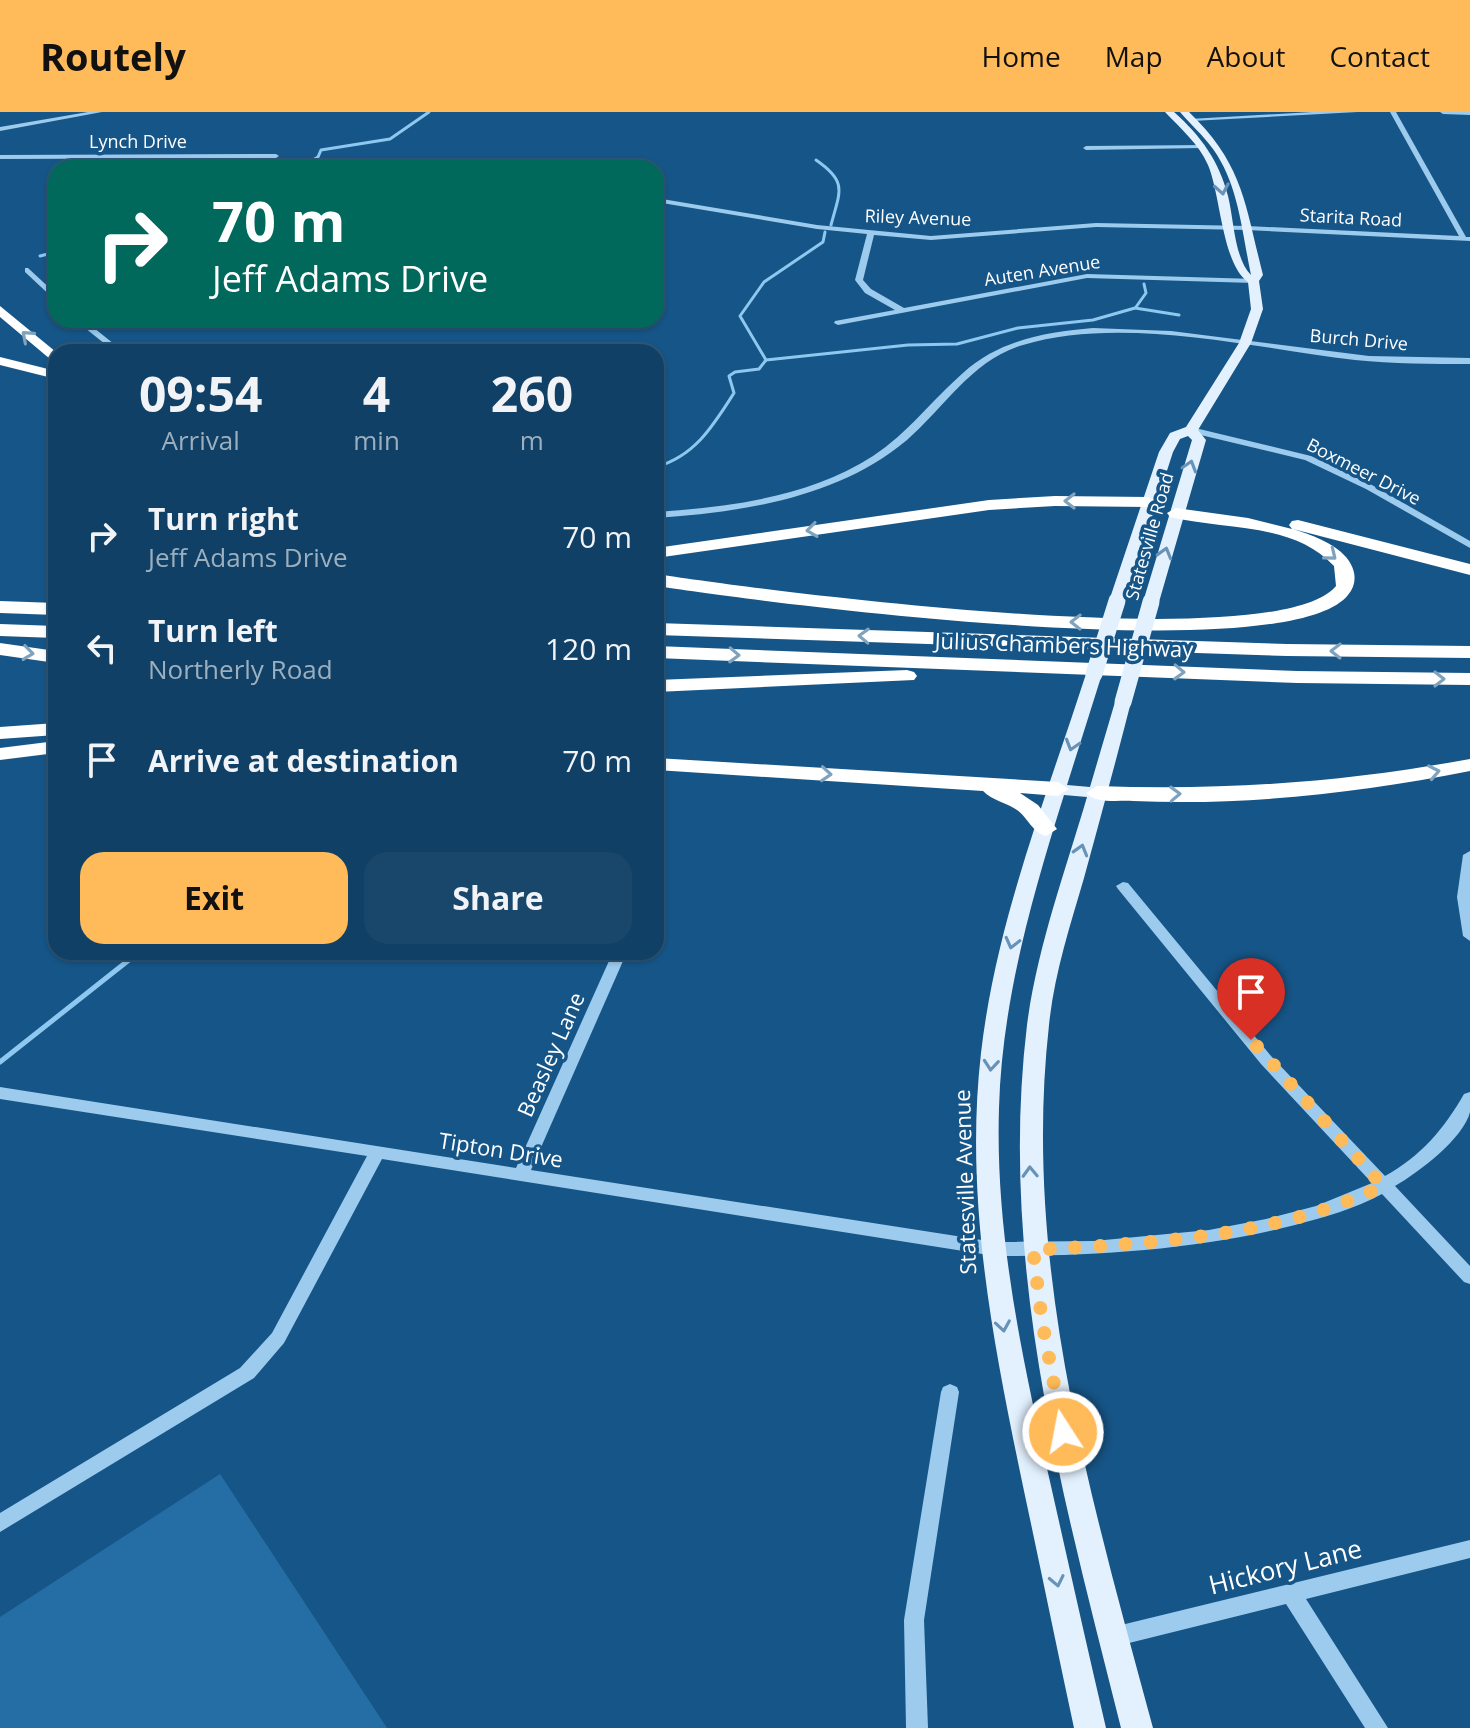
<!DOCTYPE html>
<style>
body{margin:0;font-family:"Open Sans",sans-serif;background:#19476b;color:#f1f3f6;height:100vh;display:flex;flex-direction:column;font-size:30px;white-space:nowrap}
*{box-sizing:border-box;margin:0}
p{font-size:26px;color:#9cafbf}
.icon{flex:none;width:44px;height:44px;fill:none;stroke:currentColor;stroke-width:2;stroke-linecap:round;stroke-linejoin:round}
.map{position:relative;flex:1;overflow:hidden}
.details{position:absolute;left:48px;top:232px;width:616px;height:616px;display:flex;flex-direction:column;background:#104065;border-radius:24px;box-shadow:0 2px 6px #0004,0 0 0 2px #305979}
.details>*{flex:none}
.guide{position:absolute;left:48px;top:48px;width:616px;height:168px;border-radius:24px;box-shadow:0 2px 6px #0004,0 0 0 2px #305979;background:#00695c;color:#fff;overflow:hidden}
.pin{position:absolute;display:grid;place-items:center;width:68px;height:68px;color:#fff;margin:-82px -34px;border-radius:50% 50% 50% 0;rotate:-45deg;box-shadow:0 0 8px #0007}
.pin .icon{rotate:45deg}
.me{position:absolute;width:88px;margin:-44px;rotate:349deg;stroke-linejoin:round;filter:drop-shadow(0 0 6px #0008)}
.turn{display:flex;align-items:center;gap:28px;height:168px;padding:0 32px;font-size:36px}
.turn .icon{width:104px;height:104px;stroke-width:2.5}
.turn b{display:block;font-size:56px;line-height:68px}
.eta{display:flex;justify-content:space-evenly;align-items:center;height:136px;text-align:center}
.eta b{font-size:48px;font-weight:700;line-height:56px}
.primary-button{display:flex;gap:16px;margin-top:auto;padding:16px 32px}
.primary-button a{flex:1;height:92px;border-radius:24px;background:#ffba59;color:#111;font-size:32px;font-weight:700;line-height:92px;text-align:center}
.primary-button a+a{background:#19476b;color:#f1f3f6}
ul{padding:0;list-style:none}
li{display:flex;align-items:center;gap:24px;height:112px;padding:0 32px}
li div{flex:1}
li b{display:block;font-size:30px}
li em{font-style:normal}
header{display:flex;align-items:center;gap:48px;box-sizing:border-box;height:112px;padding:0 40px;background:#ffba59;color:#111}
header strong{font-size:38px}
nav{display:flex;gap:44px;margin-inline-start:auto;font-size:28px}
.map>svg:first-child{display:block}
.green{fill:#256ea5}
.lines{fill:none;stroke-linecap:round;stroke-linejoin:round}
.stream-far1{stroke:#8ec8f1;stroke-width:3}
.stream{stroke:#8ec8f1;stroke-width:5}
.minor{fill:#9ccbee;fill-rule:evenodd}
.major{fill:#e3f1ff;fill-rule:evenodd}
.highway{fill:#fff;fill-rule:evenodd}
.major-bridge{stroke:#e3f1ff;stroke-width:17}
.oneway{stroke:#6893b7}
.oneway2{stroke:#7fa2bd}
.route{stroke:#ffba59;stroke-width:14;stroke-dasharray:0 25.2}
.labels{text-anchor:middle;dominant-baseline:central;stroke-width:7;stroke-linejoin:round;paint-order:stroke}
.far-street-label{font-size:18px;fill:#fff;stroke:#165587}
.street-label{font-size:22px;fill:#fff;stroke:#165587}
.near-street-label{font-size:26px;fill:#fff;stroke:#165587}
</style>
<header>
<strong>Routely</strong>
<nav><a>Home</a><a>Map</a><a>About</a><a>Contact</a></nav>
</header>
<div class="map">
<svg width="1470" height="1616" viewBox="0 0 1470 1616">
<rect width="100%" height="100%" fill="#165587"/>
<polygon class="green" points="220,1362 387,1616 0,1616 0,1505"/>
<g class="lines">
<g class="stream-far1">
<path d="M816 48C848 70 840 79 831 113"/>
<polyline points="299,56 318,45 321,38 390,27 429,0"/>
<polyline points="40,144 56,140"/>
<polyline points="1136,195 1146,181 1144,172"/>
<polyline points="766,248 908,233 957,232 1018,216 1093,208 1135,196 1179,203"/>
<path d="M656 355C695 344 713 314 734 281L729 264 735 260 759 257 766 248 740 204 764 170 823 130 825 120"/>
</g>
<polyline class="stream" points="0,950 139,840"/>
<g class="minor">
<polygon points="88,0 102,0 0,19 0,15"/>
<polygon points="1312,0 1358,0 1192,9 1189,7"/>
<polygon points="1390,0 1396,0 1466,125 1470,125 1470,129 1247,118 1096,115 931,128 874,123 863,168 871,177 904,196 1087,162 1256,167 1257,169 1253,171 1087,166 838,213 834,211 835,209 895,198 865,181 855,168 867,122 817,117 656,90 656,86 817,113 931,124 1096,111 1247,114 1459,124"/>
<polygon points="1440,0 1470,0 1470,3 1443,2"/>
<polygon points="1203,33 1201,36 1086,38 1083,36 1086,34"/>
<polygon points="0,43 276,42 279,44 276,46 0,47"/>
<polygon points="28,156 56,182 56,189 25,160 25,156"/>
<polygon points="75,208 84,208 124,240 115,240"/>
<path d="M1093 216 1171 219 1369 244 1470 246V252C1432 252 1393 252 1355 248 1253 236 1122 203 1023 233 972 248 945 295 907 328 838 386 743 400 656 406V400C730 395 809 385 873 344 908 321 932 288 963 261 999 228 1046 220 1093 216Z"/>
<polygon points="1191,315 1311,344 1372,373 1470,429 1470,436 1366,377 1305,348 1188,320 1188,316"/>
<polygon points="1470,739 1470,829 1463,824 1457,785 1463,743"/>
<path d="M1123 770 1128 771 1271 944 1385 1064C1421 1044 1444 1017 1464 982L1470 980C1470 986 1470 994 1470 1000 1464 1026 1418 1061 1395 1074L1470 1154V1172L1464 1170 1382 1082C1355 1097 1324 1105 1295 1113 1197 1138 1096 1144 995 1144L382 1047 284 1231 254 1266 0 1420V1401L240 1256 272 1221 367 1044 0 987V975L516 1056 613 840H627L531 1058 995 1130 1094 1129 1209 1118 1266 1107 1316 1094 1372 1071 1261 952 1118 777 1116 774Z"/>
<polygon points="950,1272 957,1275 959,1280 924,1508 928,1616 906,1616 904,1508 941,1280 943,1275"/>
<polygon points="1470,1428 1470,1446 1306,1487 1388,1616 1365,1616 1286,1492 1113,1535 1106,1532 1103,1525 1106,1518 1113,1515"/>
</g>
<g class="major">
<path d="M1165 0H1174C1201 24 1219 49 1228 84 1234 107 1234 146 1251 163 1242 121 1239 73 1213 37 1203 23 1191 13 1180 0H1189C1244 53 1245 93 1263 163L1259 169 1263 197 1251 231 1198 318 1206 328 1159 490 1151 495 1143 490 1192 328 1188 324 1180 327 1173 340 1125 489 1117 494 1109 489 1159 340 1170 321 1186 315 1239 231 1251 197 1248 170C1222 152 1221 84 1208 53 1198 31 1181 17 1165 0Z"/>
<path d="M1094 557 1102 562 1067 673 1090 675 1115 590 1123 585 1131 590C1116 649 1100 707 1084 766 1070 814 1054 863 1049 913 1022 1154 1091 1386 1153 1616H1121C1063 1385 998 1154 1027 913 1037 836 1065 760 1087 685L1064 683C1032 785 1002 889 999 996 995 1124 1023 1250 1051 1374 1069 1454 1087 1535 1106 1616H1074C1057 1537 1041 1458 1024 1379 994 1235 964 1089 981 941 996 810 1046 686 1086 562Z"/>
</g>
<g class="highway">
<polygon points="0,194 56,240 56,252 0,205"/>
<polygon points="0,245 56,259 56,267 0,253"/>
<polygon points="1055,384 1148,385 1157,390 1148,395 1055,394 989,398 656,446 656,436 989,388"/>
<path d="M1176 396 1248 406 1292 417 1289 413 1292 409 1298 408 1470 452V463L1293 417C1311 423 1333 430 1346 445 1356 457 1358 471 1348 483 1286 560 762 490 656 474V462C760 478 1276 547 1336 474L1334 454C1293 410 1223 418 1170 405L1167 401Z"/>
<polygon points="0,489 56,491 56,503 0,501"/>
<polygon points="656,511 1287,532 1470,534 1470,546 1287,544 656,523"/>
<polygon points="0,512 56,514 56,526 0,524"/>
<polygon points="0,531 56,539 56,551 0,543"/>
<polygon points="656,534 1297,559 1470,561 1470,573 1297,571 656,546"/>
<polygon points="907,558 914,560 917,564 914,568 656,580 656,568"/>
<polygon points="56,611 56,623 0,627 0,615"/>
<polygon points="56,629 56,641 0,648 0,636"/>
<path d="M656 646 1058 670 1069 677 1058 684 1020 681 1038 693 1057 717 1046 724C1033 721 1028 706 1017 698 1007 691 991 688 983 679L656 658Z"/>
<path d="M1470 647V659C1359 681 1246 694 1133 689 1119 688 1095 692 1086 681L1097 674C1223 679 1346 670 1470 647Z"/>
</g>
<g class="major-bridge">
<polyline points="1094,562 1117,489"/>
<polyline points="1123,590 1151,490"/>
</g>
</g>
<defs><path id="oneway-chevron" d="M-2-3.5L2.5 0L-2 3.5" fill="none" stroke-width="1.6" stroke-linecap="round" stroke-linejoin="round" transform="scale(2)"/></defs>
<g class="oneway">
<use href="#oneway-chevron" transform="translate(1222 77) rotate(80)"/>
<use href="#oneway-chevron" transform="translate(1190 354) rotate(-73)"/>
<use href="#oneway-chevron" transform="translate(1165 441) rotate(-74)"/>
<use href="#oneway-chevron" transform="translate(1072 633) rotate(107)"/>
<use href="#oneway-chevron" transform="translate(1081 738) rotate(-74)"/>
<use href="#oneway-chevron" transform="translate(1012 831) rotate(104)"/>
<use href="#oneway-chevron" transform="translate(991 953) rotate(95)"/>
<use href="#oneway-chevron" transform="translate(1030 1060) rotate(-92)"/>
<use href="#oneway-chevron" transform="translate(1003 1214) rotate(81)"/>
<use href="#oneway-chevron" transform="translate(1057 1469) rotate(78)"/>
</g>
<g class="oneway2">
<use href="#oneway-chevron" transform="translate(27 224) rotate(-139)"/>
<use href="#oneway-chevron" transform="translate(1070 389) rotate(-180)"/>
<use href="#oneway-chevron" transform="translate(812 418) rotate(172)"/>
<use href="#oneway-chevron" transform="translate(1331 443) rotate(39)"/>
<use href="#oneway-chevron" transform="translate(1076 510) rotate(-179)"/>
<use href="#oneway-chevron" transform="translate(864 524) rotate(-178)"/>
<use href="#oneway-chevron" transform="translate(1336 539) rotate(-179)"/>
<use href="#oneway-chevron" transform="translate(28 541) rotate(7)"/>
<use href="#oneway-chevron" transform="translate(734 543) rotate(2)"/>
<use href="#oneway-chevron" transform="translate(1179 560) rotate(2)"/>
<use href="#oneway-chevron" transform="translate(1439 567)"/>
<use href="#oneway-chevron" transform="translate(1434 660) rotate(-11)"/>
<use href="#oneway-chevron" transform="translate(826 662) rotate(4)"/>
<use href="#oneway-chevron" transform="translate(1175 682) rotate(-2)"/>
</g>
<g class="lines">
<path class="route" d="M1063 1320 1042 1209 1033 1138C1151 1131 1275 1126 1383 1074L1251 928"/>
</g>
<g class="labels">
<g class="far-street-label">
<text x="138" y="29">Lynch Drive</text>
<text transform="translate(918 105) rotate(2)">Riley Avenue</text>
<text transform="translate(1351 105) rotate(3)">Starita Road</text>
<text transform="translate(1042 158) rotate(-9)">Auten Avenue</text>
<text transform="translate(1359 227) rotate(5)">Burch Drive</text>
<text transform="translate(1364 359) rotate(27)">Boxmeer Drive</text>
<text transform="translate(1149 424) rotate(-74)">Statesville Road</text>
</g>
<g class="street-label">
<text transform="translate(1064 532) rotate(2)">Julius Chambers Highway</text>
<text transform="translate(550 942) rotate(-66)">Beasley Lane</text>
<text transform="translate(501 1037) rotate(9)">Tipton Drive</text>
<text transform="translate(964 1070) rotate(-92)">Statesville Avenue</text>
</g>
<g class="near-street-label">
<text transform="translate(1285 1454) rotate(-14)">Hickory Lane</text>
</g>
</g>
</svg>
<div class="pin" style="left:1251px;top:928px;background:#d93025"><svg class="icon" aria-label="arrive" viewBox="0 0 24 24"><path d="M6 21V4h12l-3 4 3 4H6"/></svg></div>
<svg class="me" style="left:1063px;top:1320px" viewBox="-20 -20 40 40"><circle r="17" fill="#ffba59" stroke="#fff" stroke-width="3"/><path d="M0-11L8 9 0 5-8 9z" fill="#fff"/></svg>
<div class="guide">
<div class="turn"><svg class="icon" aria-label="right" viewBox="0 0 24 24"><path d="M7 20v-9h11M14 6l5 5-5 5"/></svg><div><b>70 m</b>Jeff Adams Drive</div></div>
</div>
<section class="details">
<div class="eta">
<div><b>09:54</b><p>Arrival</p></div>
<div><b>4</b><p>min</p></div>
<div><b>260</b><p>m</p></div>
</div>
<ul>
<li><svg class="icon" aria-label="right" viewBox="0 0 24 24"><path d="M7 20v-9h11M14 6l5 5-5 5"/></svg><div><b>Turn right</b><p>Jeff Adams Drive</p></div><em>70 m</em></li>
<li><svg class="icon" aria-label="left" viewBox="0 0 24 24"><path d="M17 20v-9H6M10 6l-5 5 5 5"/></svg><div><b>Turn left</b><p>Northerly Road</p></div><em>120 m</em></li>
<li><svg class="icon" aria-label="arrive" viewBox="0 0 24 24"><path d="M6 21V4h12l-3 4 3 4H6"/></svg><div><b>Arrive at destination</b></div><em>70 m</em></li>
</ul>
<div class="primary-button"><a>Exit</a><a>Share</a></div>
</section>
</div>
